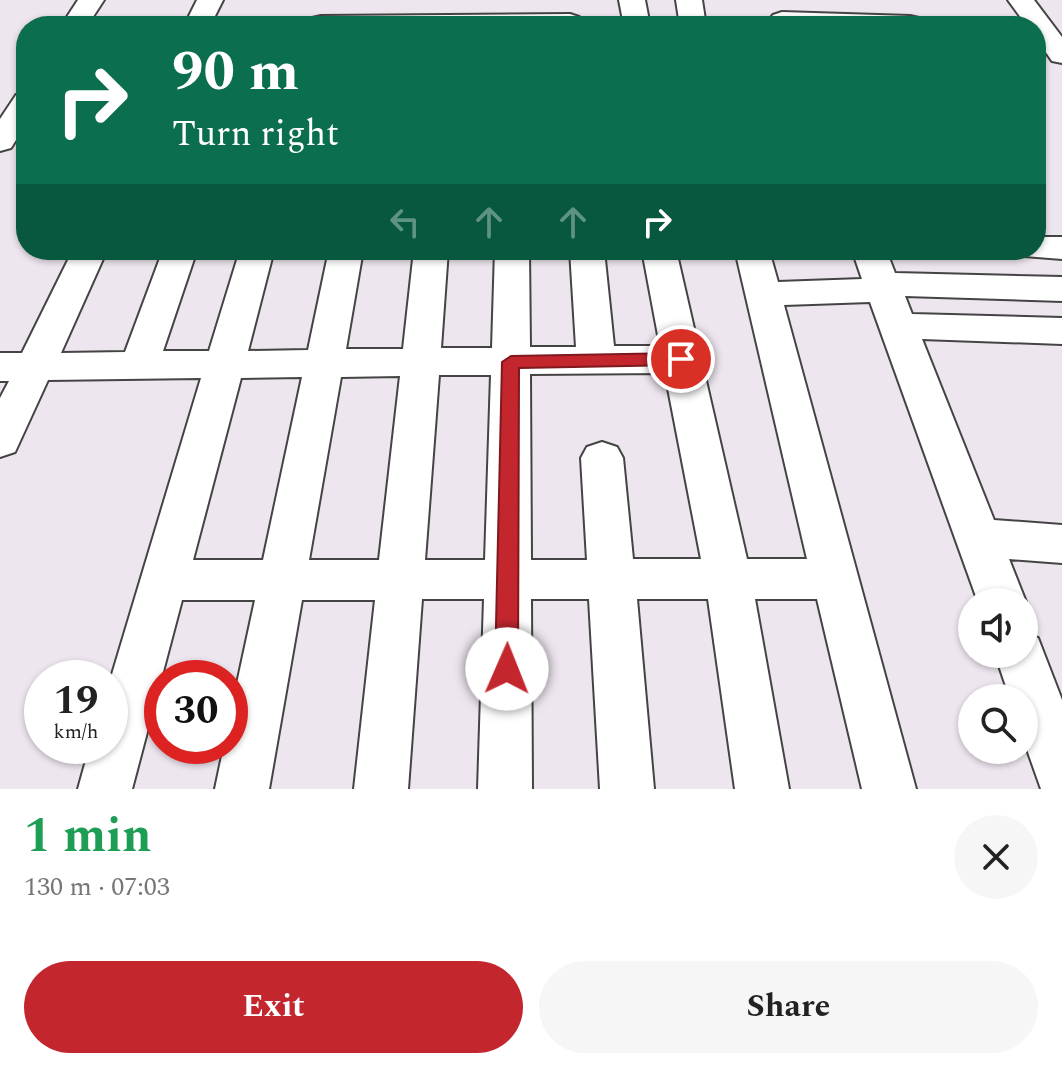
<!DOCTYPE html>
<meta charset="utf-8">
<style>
body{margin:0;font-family:Spectral,serif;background:#f6f6f6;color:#222;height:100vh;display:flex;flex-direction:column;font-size:30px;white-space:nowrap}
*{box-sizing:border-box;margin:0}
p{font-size:26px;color:#767676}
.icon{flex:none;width:44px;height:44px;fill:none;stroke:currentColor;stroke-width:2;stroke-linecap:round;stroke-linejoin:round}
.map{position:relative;height:789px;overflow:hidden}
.drawer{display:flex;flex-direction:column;background:#fff;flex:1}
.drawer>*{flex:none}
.banner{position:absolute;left:16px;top:16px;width:1030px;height:244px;border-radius:32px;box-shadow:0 2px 6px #0004;background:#0b6e4f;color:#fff;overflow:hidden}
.tools{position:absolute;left:958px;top:588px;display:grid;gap:16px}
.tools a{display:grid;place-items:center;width:80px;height:80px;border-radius:50%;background:#fff;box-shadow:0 2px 6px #0004;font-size:40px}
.speed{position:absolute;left:24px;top:660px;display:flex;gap:16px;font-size:40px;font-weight:700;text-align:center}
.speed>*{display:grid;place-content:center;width:104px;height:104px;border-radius:50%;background:#fff;box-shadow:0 2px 6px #0004;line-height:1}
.speed small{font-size:20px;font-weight:400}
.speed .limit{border:12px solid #d22;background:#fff;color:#111}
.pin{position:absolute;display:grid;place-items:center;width:68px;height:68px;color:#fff;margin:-34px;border:4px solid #fff;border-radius:50%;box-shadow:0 2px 8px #0007}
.me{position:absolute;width:88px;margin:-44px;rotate:1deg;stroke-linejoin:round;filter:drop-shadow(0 0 6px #0008)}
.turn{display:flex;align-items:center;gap:28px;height:168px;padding:0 24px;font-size:36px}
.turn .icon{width:104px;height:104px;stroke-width:2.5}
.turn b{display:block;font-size:56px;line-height:68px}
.lanes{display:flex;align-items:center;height:76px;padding:0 24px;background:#0003;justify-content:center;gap:40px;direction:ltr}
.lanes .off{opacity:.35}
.round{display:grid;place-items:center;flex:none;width:84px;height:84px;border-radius:42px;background:#f6f6f6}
.summary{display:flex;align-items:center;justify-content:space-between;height:136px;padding:0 24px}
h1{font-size:48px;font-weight:700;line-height:60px;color:#1e9e55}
.button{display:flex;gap:16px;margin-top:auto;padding:16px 24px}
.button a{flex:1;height:92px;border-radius:48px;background:#c4262e;color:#fff;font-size:32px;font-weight:700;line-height:92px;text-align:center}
.button a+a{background:#f6f6f6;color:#222}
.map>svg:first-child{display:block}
.industrial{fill:#eee6ef;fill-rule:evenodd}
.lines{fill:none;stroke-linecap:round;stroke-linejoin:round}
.minor-casing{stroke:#444;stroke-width:4}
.minor{fill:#fff;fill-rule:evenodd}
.route{fill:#c4262e;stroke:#7f191e;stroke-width:2}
</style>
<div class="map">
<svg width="1062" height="789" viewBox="0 0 1062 789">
<rect width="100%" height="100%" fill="#fffdf5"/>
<path class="industrial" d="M0 0H1062V789H0ZM26 26H1036V250H26ZM972 602H1024V654H972ZM42 678H110V746H42ZM162 678H230V746H162ZM972 698H1024V750H972Z"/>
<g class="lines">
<g class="minor-casing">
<g id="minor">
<polygon points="78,0 104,0 87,26 61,26"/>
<polygon points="197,0 223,0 210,26 184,26"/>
<polygon points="619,0 645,0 650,26 624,26"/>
<polygon points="676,0 702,0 706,26 680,26"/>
<polygon points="1008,0 1034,0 1062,37 1062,63 1052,61 1036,38 1036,26 1027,26"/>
<polygon points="782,12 910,16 919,18 923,24 773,25 769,20 773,15"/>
<polygon points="570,14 579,17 583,22 580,26 308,24 312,18 321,16"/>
<polygon points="26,92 26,124 11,148 0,151 0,119 16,95"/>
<polygon points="1036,237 1062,237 1062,259 1024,256 1020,250 1036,250"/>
<path d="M73 250H107L61 353 125 352 163 250H197L163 351H209L240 250H274L248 351 308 350 329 250H363L346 349H403L414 250H448L441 348H492L495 250H529L530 347H576L570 250H604L614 346H660L642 250H676L747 559H807L735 250H769L778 282 862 279 852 250H886L895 273 1062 277V301L905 296 912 314 1062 318V344L922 339 994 520 1062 525V563L1009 559 1026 602 1024 606V602H978L870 302 784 305 916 789H862L817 599H755L789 789H735L708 599H637L654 789H600L589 599H531L532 789H478L484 599H422L408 789H354L375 600H302L269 789H215L224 746H230V716L255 600H182L132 789H78L90 746H110V681L201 378 48 380 15 452 0 457V398L9 381H0V353H22ZM665 373 701 559H633L623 458 617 447 602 442 587 447 581 458 587 560H531L530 374ZM439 375H491L485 560H425ZM400 376 379 560H309L341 377ZM302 377 263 560H193L241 378Z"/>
<polygon points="1024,633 1038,638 1062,700 1062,789 1041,789 1024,741 1024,698 1010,698 995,654 1024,654"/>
</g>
</g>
<use href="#minor" class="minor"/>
</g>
<polygon class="route" points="681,353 690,359 681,365 519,368 518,669 515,676 507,679 498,676 495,669 502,362 511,356"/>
</svg>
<div class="tools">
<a><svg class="icon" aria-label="sound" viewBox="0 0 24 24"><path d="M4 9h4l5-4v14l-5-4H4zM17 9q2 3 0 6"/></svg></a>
<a><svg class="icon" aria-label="search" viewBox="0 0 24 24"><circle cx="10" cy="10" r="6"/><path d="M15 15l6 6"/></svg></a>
</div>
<div class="speed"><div>19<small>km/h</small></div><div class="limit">30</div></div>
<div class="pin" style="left:681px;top:359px;background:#d93025"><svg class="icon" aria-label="arrive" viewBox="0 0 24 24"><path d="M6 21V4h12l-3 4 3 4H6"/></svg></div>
<svg class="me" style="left:507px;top:669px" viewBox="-20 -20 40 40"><circle r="19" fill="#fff"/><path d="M0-13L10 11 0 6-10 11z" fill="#c4262e"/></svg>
<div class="banner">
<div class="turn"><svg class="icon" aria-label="right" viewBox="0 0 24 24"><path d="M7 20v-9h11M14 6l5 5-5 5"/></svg><div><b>90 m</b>Turn right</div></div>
<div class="lanes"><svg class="icon off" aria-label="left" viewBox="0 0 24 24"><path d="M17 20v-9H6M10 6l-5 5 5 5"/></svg><svg class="icon off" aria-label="ahead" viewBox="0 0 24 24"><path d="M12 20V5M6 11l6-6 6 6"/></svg><svg class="icon off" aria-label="ahead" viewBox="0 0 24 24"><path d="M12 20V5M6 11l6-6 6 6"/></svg><svg class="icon" aria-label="right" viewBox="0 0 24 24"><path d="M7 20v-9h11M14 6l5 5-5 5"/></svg></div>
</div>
</div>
<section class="drawer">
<div class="summary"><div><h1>1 min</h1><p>130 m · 07:03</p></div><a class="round"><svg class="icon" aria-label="close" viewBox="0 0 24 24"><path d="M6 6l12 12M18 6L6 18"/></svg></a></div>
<div class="button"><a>Exit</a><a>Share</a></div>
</section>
